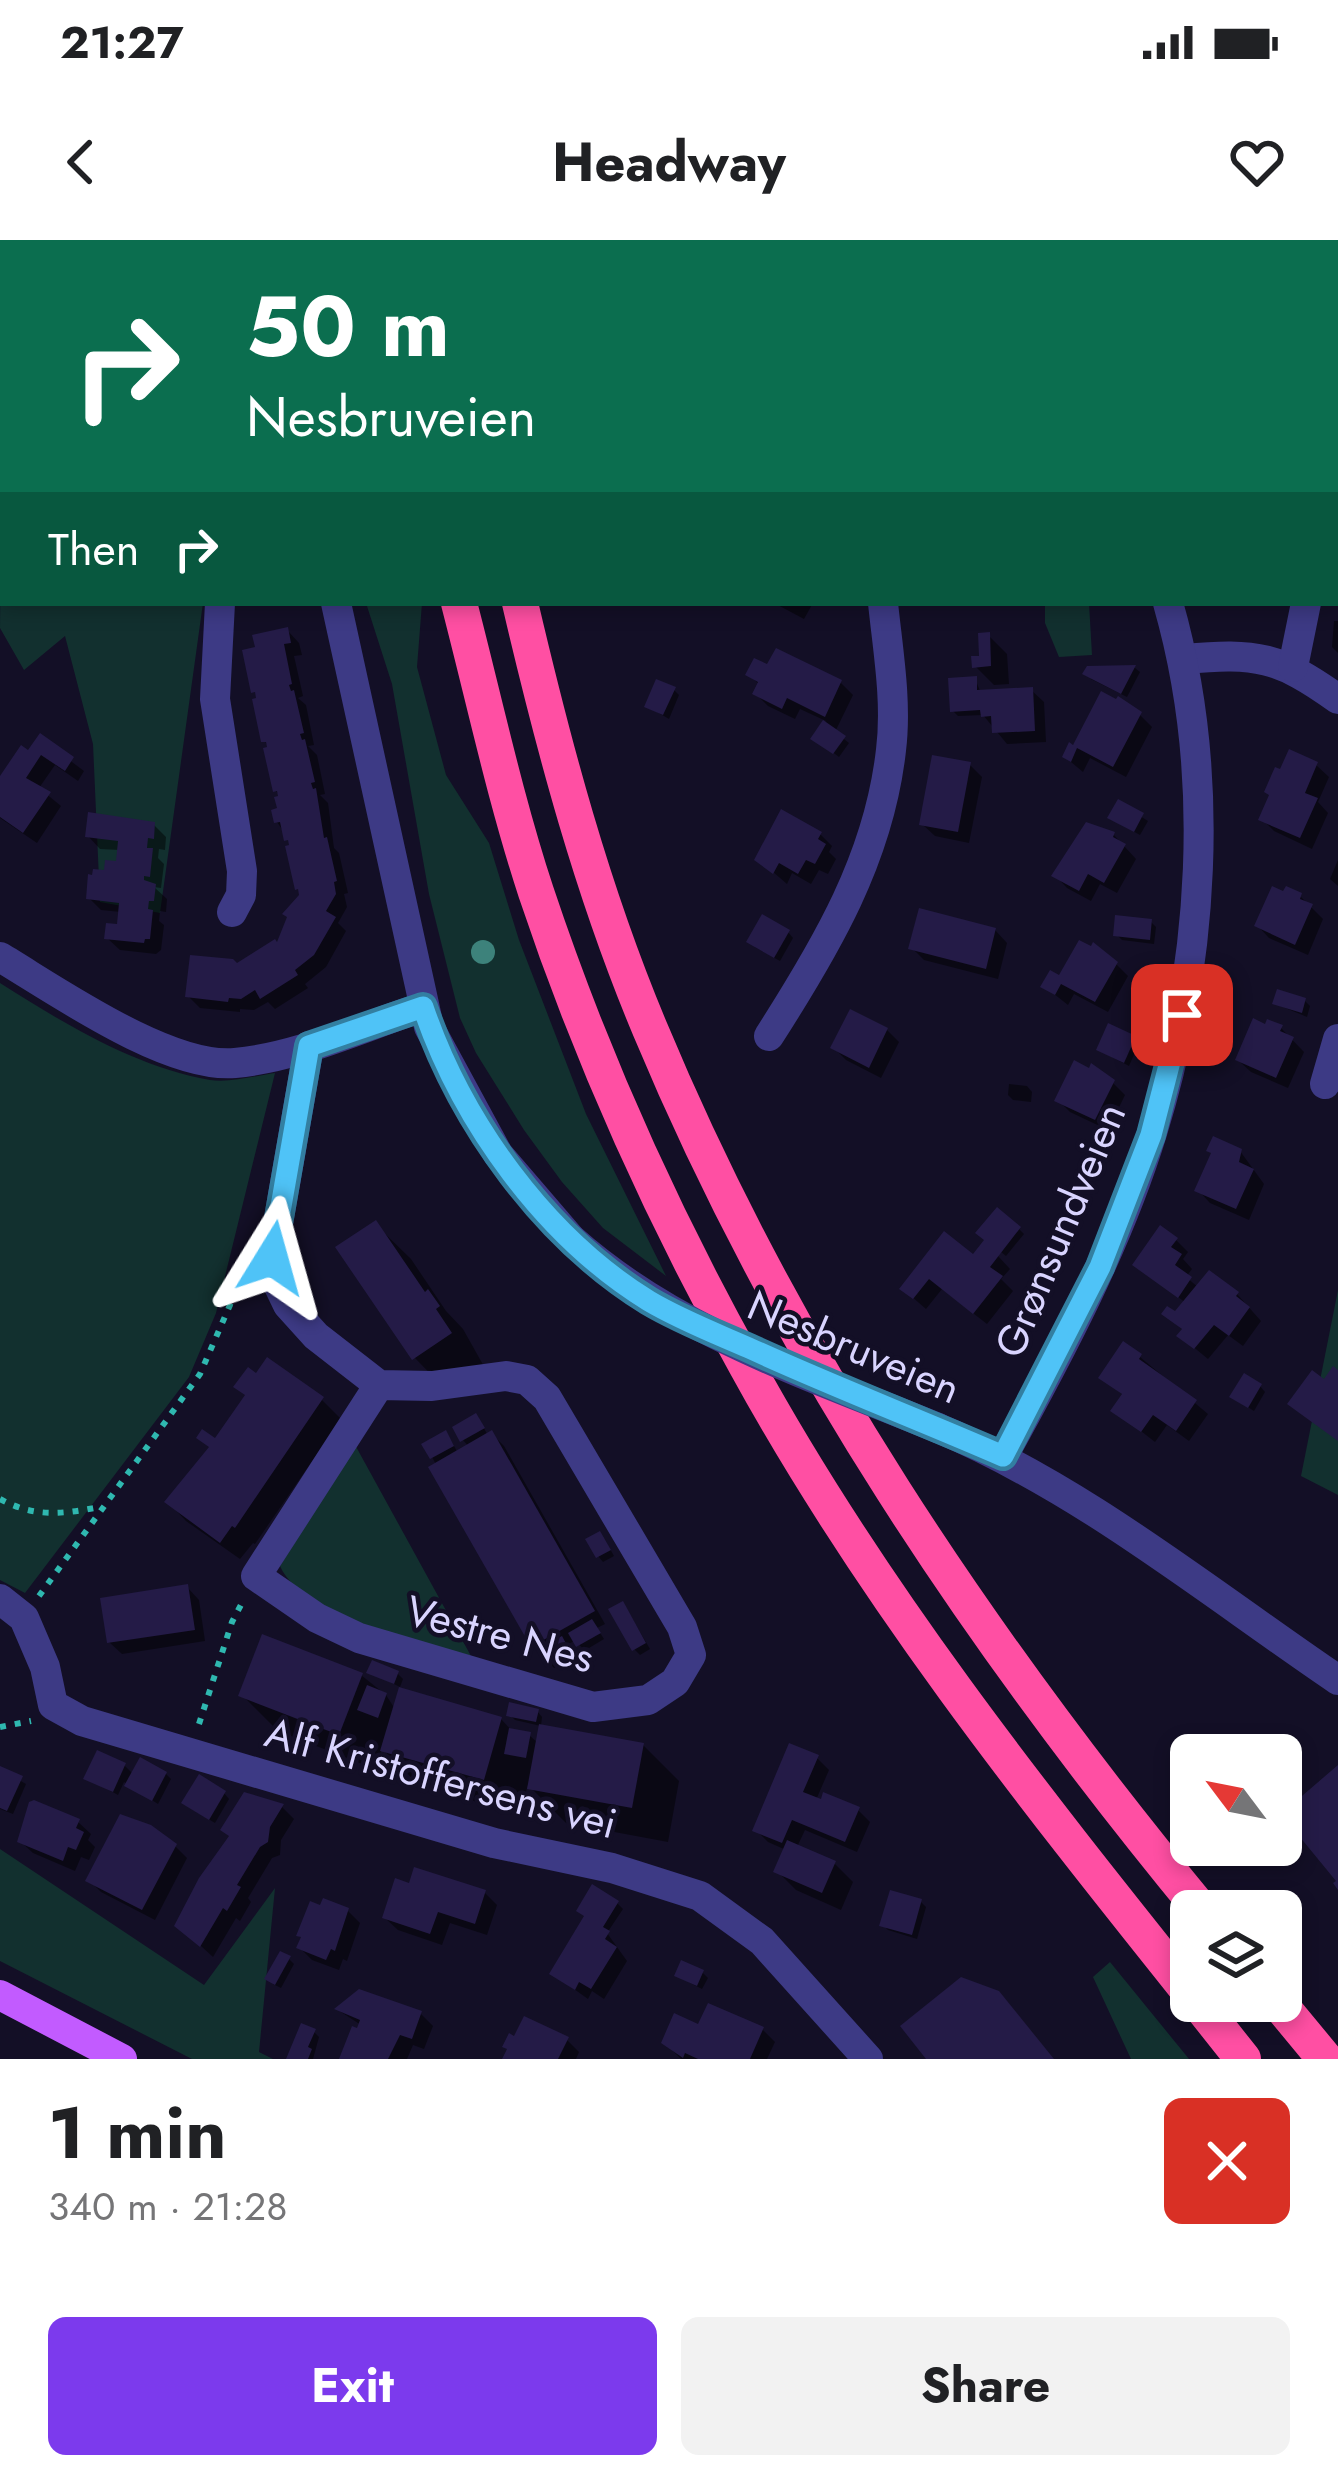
<!DOCTYPE html>
<meta charset="utf-8">
<style>
body{margin:0;font-family:Jost,sans-serif;background:#f2f2f2;color:#202124;height:100vh;display:flex;flex-direction:column;font-size:45px;white-space:nowrap}
*{box-sizing:border-box;margin:0}
p{font-size:39px;color:#757577}
.icon{flex:none;width:66px;height:66px;fill:none;stroke:currentColor;stroke-width:2;stroke-linecap:round;stroke-linejoin:round}
.map{position:relative;height:1819px;overflow:hidden}
.details{display:flex;flex-direction:column;background:#fff;flex:1}
.details>*{flex:none}
.top-card{position:absolute;left:0px;top:0px;width:1338px;height:366px;box-shadow:0 6px 18px #0003;background:#0b6e4f;color:#fff;overflow:hidden}
.needle{width:78px;rotate:302deg}
.controls{position:absolute;left:1170px;top:1494px;display:grid;gap:24px}
.controls a{display:grid;place-items:center;width:132px;height:132px;border-radius:18px;background:#fff;box-shadow:0 6px 18px #0003;font-size:60px}
.pin{position:absolute;display:grid;place-items:center;width:102px;height:102px;color:#fff;margin:-51px;border-radius:24px;box-shadow:0 6px 18px #0006}
.me{position:absolute;width:132px;margin:-66px;rotate:8deg;stroke-linejoin:round;filter:drop-shadow(0 0 9px #0008)}
.turn{display:flex;align-items:center;gap:42px;height:252px;padding:0 48px;font-size:54px}
.turn .icon{width:156px;height:156px;stroke-width:2.5}
.turn b{display:block;font-size:84px;line-height:102px}
.then{display:flex;align-items:center;height:114px;padding:0 48px;background:#0003;gap:24px;font-size:45px}
.round{display:grid;place-items:center;flex:none;width:126px;height:126px;border-radius:18px;background:#f2f2f2}
.headline{display:flex;align-items:center;justify-content:space-between;height:204px;padding:0 48px}
h1{font-size:72px;font-weight:700;line-height:90px}
.button{display:flex;gap:24px;margin-top:auto;padding:24px 48px}
.button a{flex:1;height:138px;border-radius:18px;background:#7c3aed;color:#fff;font-size:48px;font-weight:700;line-height:138px;text-align:center}
.button a+a{background:#f2f2f2;color:#202124}
.status{display:flex;justify-content:space-between;align-items:center;height:84px;padding:0 60px;background:#fff;direction:ltr}
.status svg{height:33px;fill:currentColor}
header{display:flex;justify-content:space-between;align-items:center;height:156px;padding:0 48px;background:#fff;font-size:54px;font-weight:700}
.map>svg:first-child{display:block}
.green{fill:#12302f}
.shadow{fill:#0007}
.building{fill:#241b47}
.lines{fill:none;stroke-linecap:round;stroke-linejoin:round}
.path{stroke:#2fb8b0;stroke-width:6;stroke-dasharray:6 9;stroke-linecap:butt}
.minor{stroke:#3d3a85;stroke-width:30}
.major{stroke:#c25bff;stroke-width:30}
.highway{stroke:#ff4fa3;stroke-width:36}
.minor-bridge{stroke:#3d3a85;stroke-width:30}
.tree{fill:#3d827b}
.route-casing{stroke:#337fa1;stroke-width:30}
.route{stroke:#4fc3f7;stroke-width:21}
.labels{text-anchor:middle;dominant-baseline:central;stroke-width:9;stroke-linejoin:round;paint-order:stroke}
.street-label{font-size:42px;fill:#d9d4ff;stroke:#130f26}
</style>
<div class="status"><b>21:27</b><svg viewBox="0 0 49 12"><path d="M0 12V9h3v3zM5 12V6h3v6zM10 12V3h3v9zM15 12V0h3v12zM26 1h20v11H26zM47 4h2v5h-2z"/></svg></div>
<header><svg class="icon" aria-label="back" viewBox="0 0 24 24"><path d="M15 5l-7 7 7 7"/></svg>Headway<svg class="icon" aria-label="heart" viewBox="0 0 24 24"><path d="M12 20l-8-8c-3-5 5-10 8-4 3-6 11-1 8 4z"/></svg></header>
<div class="map">
<svg width="1338" height="1819" viewBox="0 0 1338 1819">
<rect width="100%" height="100%" fill="#130f26"/>
<g class="green">
<polygon points="3,75 3,363 203,363 160,673 100,662 93,504 65,396 24,430 0,388"/>
<polygon points="366,363 422,363 417,427 446,535 489,603 519,700 586,874 666,1036 603,988 562,942 524,890 476,813 460,778 429,654 392,444"/>
<polygon points="1045,363 1089,363 1092,415 1059,417 1045,383"/>
<path d="M0 743C63 783 135 827 210 840 229 843 255 836 275 833L216 1073 189 1137 25 1353 0 1340Z"/>
<polygon points="1338,1050 1338,1255 1301,1236"/>
<path d="M354 1203 471 1416C418 1401 304 1379 280 1326Z"/>
<polygon points="0,1609 204,1745 275,1648 259,1812 273,1819 192,1819 0,1721"/>
<polygon points="1110,1722 1189,1819 1131,1819 1093,1737"/>
</g>
<g class="shadow">
<polygon points="1247,0 1302,0 1247,3"/>
<polygon points="774,363 813,363 804,379"/>
<polygon points="1334,381 1338,381 1338,413 1332,407"/>
<polygon points="287,390 299,403 302,415 294,416 303,456 298,458 306,465 314,505 308,506 317,515 325,554 320,555 328,563 334,608 339,613 348,653 344,654 347,667 338,683 346,691 326,727 305,744 308,748 275,769 268,762 254,770 240,769 240,772 200,768 188,756 278,706 304,655 298,649 294,607 277,582 283,558 275,550 273,509 264,501 259,457 254,451 258,409"/>
<polygon points="988,395 1007,414 1009,444 994,445 975,426 982,419"/>
<polygon points="1135,428 1140,432 1127,457 1091,439 1088,429"/>
<polygon points="749,435 841,443 853,455 835,492 849,503 839,517 814,498 826,481 800,469 795,479 768,466 755,453 760,445"/>
<polygon points="975,439 981,453 1031,450 1044,462 1046,502 1007,504 983,475 958,476 953,471"/>
<polygon points="674,450 679,455 669,479 647,466"/>
<polygon points="1140,475 1152,487 1126,537 1090,518 1083,532 1065,517 1070,506"/>
<polygon points="40,498 84,531 78,541 55,525 39,548 61,566 37,603 0,578 0,542"/>
<polygon points="970,525 982,537 969,603 935,596 922,584"/>
<polygon points="1316,525 1329,537 1318,562 1328,573 1312,609 1274,591 1262,579"/>
<polygon points="1119,563 1148,581 1140,595 1116,582"/>
<polygon points="154,585 166,597 165,610 159,609 158,618 164,624 161,648 154,647 167,659 166,672 160,671 159,681 164,685 161,710 156,714 120,710 107,698 120,687 121,672 101,670 89,658 107,633 119,624 120,610 100,609 88,596"/>
<polygon points="820,594 832,606 829,612 836,619 828,634 819,630 811,644 792,633 787,644 758,619"/>
<polygon points="1113,594 1136,619 1117,653 1100,644 1091,661 1067,648 1055,635"/>
<polygon points="1338,620 1338,646 1330,639"/>
<polygon points="1300,656 1323,679 1308,715 1269,698 1257,685"/>
<polygon points="1151,682 1156,687 1154,704 1122,700 1117,695"/>
<polygon points="995,690 1007,703 998,739 924,720 912,708"/>
<polygon points="788,692 793,698 780,721 755,707"/>
<polygon points="1116,724 1128,736 1108,772 1074,754 1068,765 1044,746"/>
<polygon points="1305,761 1310,766 1307,777 1276,764"/>
<polygon points="1281,788 1304,812 1288,848 1251,832 1238,820"/>
<polygon points="887,790 899,802 881,838 846,820 834,808"/>
<polygon points="1134,798 1139,803 1129,826 1099,810"/>
<polygon points="1113,843 1125,855 1108,890 1070,872 1058,860"/>
<polygon points="1009,844 1027,846 1032,852 1031,862 1013,860 1008,855"/>
<polygon points="1240,911 1264,944 1249,980 1210,963 1198,950"/>
<polygon points="375,984 411,1019 446,1071 463,1089 486,1130 450,1154 415,1118 340,1008"/>
<polygon points="1019,989 1024,994 1006,1016 984,998"/>
<polygon points="1176,1000 1188,1012 1183,1019 1192,1029 1186,1037 1199,1048 1237,1054 1261,1081 1243,1106 1228,1095 1208,1119 1180,1096 1184,1091 1165,1074 1175,1075 1186,1063 1136,1025"/>
<polygon points="998,1016 1010,1029 1001,1039 1013,1051 987,1084 942,1049 926,1069 903,1049 974,1018"/>
<polygon points="1140,1117 1208,1174 1189,1201 1167,1185 1155,1202 1114,1170 1124,1156 1102,1137"/>
<polygon points="268,1121 322,1160 341,1179 255,1304 253,1303 240,1319 186,1281 168,1262 216,1202"/>
<polygon points="1260,1146 1265,1152 1254,1171 1238,1161"/>
<polygon points="481,1182 488,1196 492,1194 504,1206 605,1384 597,1388 604,1399 584,1411 576,1400 567,1405 573,1417 554,1428 533,1405 432,1217 450,1199 458,1213 469,1207 463,1200"/>
<polygon points="605,1300 614,1316 603,1322 598,1316"/>
<polygon points="187,1347 199,1360 205,1401 122,1414 109,1402"/>
<polygon points="627,1370 650,1409 640,1415 634,1409"/>
<polygon points="370,1432 398,1434 403,1439 400,1447"/>
<polygon points="361,1435 386,1455 395,1469 501,1479 513,1492 529,1495 538,1503 643,1505 679,1541 668,1602 566,1583 528,1545 519,1574 419,1545 382,1509 375,1529 278,1491 242,1455"/>
<polygon points="537,1471 542,1477 541,1486 515,1480 510,1475"/>
<polygon points="817,1518 829,1530 816,1560 858,1570 870,1582 857,1612 805,1590 797,1607 834,1623 853,1642 841,1670 796,1650 777,1631 786,1610 768,1602 756,1590"/>
<polygon points="124,1525 134,1535 166,1534 171,1539 158,1564 124,1542 118,1555 87,1538"/>
<polygon points="0,1529 26,1544 13,1574 0,1569"/>
<polygon points="224,1553 229,1559 215,1583 190,1568"/>
<polygon points="245,1555 282,1567 294,1579 281,1600 280,1615 272,1618 248,1658 251,1662 240,1681 236,1678 213,1717 178,1685 232,1597"/>
<polygon points="78,1582 91,1594 88,1600 95,1607 89,1620 81,1617 75,1631 33,1613 20,1601"/>
<polygon points="175,1606 187,1618 155,1680 101,1652 89,1640"/>
<polygon points="411,1647 484,1652 497,1665 487,1695 450,1683 442,1705 398,1690 385,1678"/>
<polygon points="921,1662 926,1667 917,1699 888,1690 883,1685"/>
<polygon points="617,1663 623,1669 607,1693 627,1721 604,1759 592,1751 588,1759 553,1734 587,1677"/>
<polygon points="348,1671 360,1683 347,1721 343,1719 339,1730 312,1720 300,1708"/>
<polygon points="289,1719 294,1724 281,1748 273,1744"/>
<polygon points="702,1732 708,1738 702,1749 677,1736"/>
<polygon points="338,1770 421,1774 433,1786 424,1809 413,1805 407,1819 343,1819 361,1785"/>
<polygon points="700,1788 762,1789 775,1802 767,1819 681,1819 665,1803"/>
<polygon points="314,1792 319,1797 313,1819 289,1819"/>
<polygon points="567,1800 579,1812 576,1819 506,1819"/>
</g>
<g class="building">
<polygon points="288,387 291,403 284,404 292,444 289,445 291,451 294,450 304,493 300,494 302,500 305,499 315,542 311,543 313,549 316,548 324,598 327,597 337,641 334,642 336,654 326,671 336,677 314,715 295,730 298,735 260,759 255,750 241,759 229,758 228,762 185,757 190,715 233,719 237,723 275,699 277,702 287,677 282,674 299,655 298,649 295,650 285,606 289,605 288,600 284,601 280,582 274,583 271,570 277,568 274,557 278,556 277,551 273,552 263,508 267,507 266,502 261,502 252,459 256,458 255,452 251,453 242,410 255,407 252,395"/>
<polygon points="990,392 991,426 972,428 971,416 979,416 978,393"/>
<polygon points="776,408 842,440 825,477 787,458 782,469 752,454 758,442 745,435 754,418 767,424"/>
<polygon points="1136,425 1121,454 1082,434 1087,426"/>
<polygon points="977,436 977,450 1033,447 1035,491 992,493 991,476 981,477 980,470 950,472 948,438"/>
<polygon points="656,439 676,447 663,475 644,467"/>
<polygon points="1101,451 1116,459 1118,456 1142,472 1113,527 1077,508 1071,522 1062,517 1069,502 1073,505"/>
<polygon points="823,480 846,496 833,514 810,499"/>
<polygon points="40,493 74,517 65,531 41,515 26,538 51,552 23,593 0,577 0,536 21,505 28,510"/>
<polygon points="1289,509 1318,522 1305,553 1318,558 1300,598 1258,580 1269,555 1264,552 1275,527 1280,529"/>
<polygon points="932,515 971,522 958,592 919,585"/>
<polygon points="1118,559 1144,573 1134,592 1107,578"/>
<polygon points="781,569 822,592 818,599 826,604 815,624 806,620 798,634 779,623 773,634 754,620"/>
<polygon points="88,572 155,582 154,599 148,598 147,608 153,608 150,637 144,636 144,640 156,644 154,661 149,661 148,669 153,670 150,699 145,699 144,703 104,699 106,683 117,684 119,663 86,659 88,634 92,635 93,629 104,630 105,620 116,621 118,601 85,597"/>
<polygon points="1086,582 1115,592 1113,597 1126,604 1104,643 1088,634 1079,651 1051,636"/>
<polygon points="1272,646 1283,651 1286,646 1302,653 1300,659 1313,664 1295,705 1254,686"/>
<polygon points="919,668 996,688 986,729 908,709"/>
<polygon points="762,674 790,690 774,718 746,702"/>
<polygon points="1115,675 1152,679 1150,700 1113,696"/>
<polygon points="1079,700 1091,706 1093,702 1118,722 1095,762 1061,744 1055,755 1040,747 1050,730 1059,735"/>
<polygon points="1277,749 1306,758 1302,773 1272,764"/>
<polygon points="850,769 888,788 869,828 830,808"/>
<polygon points="1253,778 1265,784 1267,779 1283,785 1280,791 1294,797 1276,838 1235,820"/>
<polygon points="1108,783 1136,796 1124,823 1096,810"/>
<polygon points="1074,820 1089,828 1091,823 1115,840 1095,880 1054,861"/>
<polygon points="1213,896 1242,909 1239,922 1254,929 1236,969 1194,951 1211,913 1206,911"/>
<polygon points="997,967 1021,987 990,1027 1003,1036 973,1074 929,1039 913,1059 899,1049 944,991 973,1014 984,1000 975,993"/>
<polygon points="376,980 425,1052 428,1049 440,1066 436,1069 452,1093 412,1120 335,1007"/>
<polygon points="1160,985 1178,998 1171,1007 1182,1014 1175,1025 1192,1037 1178,1058 1132,1025"/>
<polygon points="1209,1030 1239,1052 1236,1056 1250,1067 1229,1096 1214,1085 1194,1109 1176,1096 1182,1089 1161,1074 1167,1066 1175,1071"/>
<polygon points="1123,1101 1142,1114 1139,1119 1197,1160 1176,1191 1153,1175 1141,1192 1110,1171 1122,1154 1098,1138"/>
<polygon points="267,1117 324,1157 235,1288 232,1286 220,1303 164,1262 209,1207 196,1198 202,1189 215,1198 245,1155 233,1147 248,1127 256,1133"/>
<polygon points="1333,1126 1338,1130 1338,1201 1287,1164 1312,1130 1324,1139"/>
<polygon points="1244,1133 1262,1144 1248,1168 1229,1157"/>
<polygon points="476,1173 485,1188 460,1202 452,1187"/>
<polygon points="446,1190 454,1206 430,1219 421,1204"/>
<polygon points="492,1190 595,1371 531,1407 428,1227"/>
<polygon points="600,1291 611,1310 596,1318 585,1299"/>
<polygon points="188,1344 195,1390 107,1403 100,1358"/>
<polygon points="623,1361 646,1403 632,1411 608,1369"/>
<polygon points="592,1379 601,1393 576,1407 568,1393"/>
<polygon points="262,1394 363,1433 339,1495 238,1456"/>
<polygon points="562,1396 570,1411 546,1425 537,1409"/>
<polygon points="372,1420 399,1431 394,1444 366,1433"/>
<polygon points="367,1445 387,1453 378,1478 357,1470"/>
<polygon points="399,1447 502,1477 484,1540 380,1511"/>
<polygon points="509,1462 539,1469 536,1482 506,1476"/>
<polygon points="539,1484 644,1503 632,1568 527,1549"/>
<polygon points="509,1488 531,1492 526,1518 504,1514"/>
<polygon points="789,1503 819,1515 803,1552 821,1559 823,1552 860,1567 845,1602 792,1580 782,1603 752,1591"/>
<polygon points="97,1510 126,1523 113,1552 83,1539"/>
<polygon points="140,1517 167,1532 152,1561 124,1546"/>
<polygon points="1338,1525 1338,1650 1333,1643 1336,1641 1281,1574"/>
<polygon points="0,1526 23,1536 7,1571 0,1568"/>
<polygon points="199,1534 226,1551 209,1580 181,1563"/>
<polygon points="244,1552 284,1564 270,1587 268,1602 260,1607 237,1645 241,1647 227,1671 223,1668 200,1707 174,1686 199,1638 229,1596 220,1590"/>
<polygon points="34,1560 80,1579 76,1588 84,1592 76,1610 68,1607 63,1621 17,1602 29,1562"/>
<polygon points="120,1574 151,1585 177,1604 142,1670 85,1641"/>
<polygon points="787,1600 836,1621 822,1653 773,1632"/>
<polygon points="414,1627 486,1650 475,1684 438,1672 430,1694 382,1678 395,1638 409,1643"/>
<polygon points="592,1644 619,1661 603,1687 610,1691 605,1699 617,1707 591,1749 579,1742 575,1750 549,1734 584,1676 576,1671"/>
<polygon points="890,1650 922,1659 912,1695 879,1686"/>
<polygon points="323,1658 349,1668 335,1711 331,1709 326,1720 296,1708 301,1697 296,1696 310,1661 320,1665"/>
<polygon points="280,1711 291,1716 275,1745 264,1739"/>
<polygon points="681,1720 704,1730 697,1746 674,1736"/>
<polygon points="961,1737 999,1751 1054,1819 926,1819 900,1786"/>
<polygon points="359,1749 422,1771 412,1799 400,1795 388,1819 339,1819 352,1786 357,1788 360,1780 334,1769"/>
<polygon points="708,1763 764,1787 750,1819 698,1819 685,1813 683,1818 661,1803 674,1773 698,1784"/>
<polygon points="524,1776 569,1797 558,1819 502,1819 507,1809 502,1807 509,1793 514,1796"/>
<polygon points="301,1783 316,1789 308,1807 312,1809 308,1819 286,1819"/>
</g>
<g class="lines">
<g class="path">
<path d="M0 1259C35 1278 62 1274 100 1267"/>
<polyline points="39,1356 200,1134 230,1065 241,1021"/>
<polyline points="199,1484 232,1382 243,1361"/>
<polyline points="0,1487 31,1481"/>
</g>
<g class="minor">
<polyline points="95,0 98,3"/>
<polyline points="1090,0 1090,3"/>
<polyline points="192,3 194,0"/>
<polyline points="948,3 952,0"/>
<polyline points="0,13 3,17"/>
<polyline points="1335,103 1338,76"/>
<polyline points="220,363 215,459 242,631 241,655 232,672"/>
<polyline points="336,363 429,787 498,914 571,999"/>
<path d="M1184 419C1257 412 1279 417 1338 459"/>
<polyline points="1293,427 1306,363"/>
<path d="M0 717C57 751 168 829 235 823 299 817 362 787 423 767"/>
<path d="M769 796C826 707 879 618 891 510 897 462 888 411 883 363"/>
<polyline points="309,806 272,1018 275,1038 288,1065 316,1096 379,1145 432,1146 506,1136 527,1140 547,1158 682,1387 691,1415 675,1442 648,1460 593,1467 359,1398 317,1378 256,1336 379,1145"/>
<polyline points="1325,844 1338,799"/>
<path d="M938 1188C1084 1250 1208 1352 1338 1440"/>
<path d="M1003 1216C1060 1113 1117 1006 1152 893 1204 725 1217 534 1168 363"/>
<polyline points="0,1359 24,1378 45,1427 53,1465 82,1481 494,1603 612,1628 700,1656 762,1701 868,1819"/>
</g>
<polyline class="major" points="0,1755 122,1819"/>
<g class="highway">
<polyline points="400,0 400,3"/>
<polyline points="462,0 463,3"/>
<path d="M459 363C484 459 505 558 536 652 590 814 663 976 746 1125 869 1350 1031 1554 1191 1754"/>
<path d="M520 363C554 508 592 651 650 789 784 1111 980 1402 1202 1671"/>
<polyline points="1197,1761 1243,1819"/>
<polyline points="1277,1761 1325,1819"/>
</g>
<path class="minor-bridge" d="M571 999C675 1092 811 1136 938 1188"/>
</g>
<circle class="tree" cx="483" cy="712" r="12"/>
<g class="lines">
<g class="route-casing">
<path id="route" d="M272 1018 309 806 423 767C462 882 545 997 649 1061 681 1080 715 1093 749 1108 832 1146 918 1179 1003 1216L1100 1027 1151 895 1182 775"/>
</g>
<use href="#route" class="route"/>
</g>
<g class="labels">
<g class="street-label">
<text transform="translate(1060 990) rotate(-67)">Grønsundveien</text>
<text transform="translate(854 1107) rotate(23)">Nesbruveien</text>
<text transform="translate(500 1394) rotate(15)">Vestre Nes</text>
<text transform="translate(441 1538) rotate(15)">Alf Kristoffersens vei</text>
</g>
</g>
</svg>
<div class="controls">
<a><svg class="needle" viewBox="-14 -14 28 28"><path d="M0-13l5 13h-10z" fill="#e53935"/><path d="M0 13l5-13h-10z" fill="#757577"/></svg></a>
<a><svg class="icon" aria-label="layers" viewBox="0 0 24 24"><path d="M12 4l9 5-9 5-9-5zM3 14l9 5 9-5"/></svg></a>
</div>
<div class="pin" style="left:1182px;top:775px;background:#d93025"><svg class="icon" aria-label="arrive" viewBox="0 0 24 24"><path d="M6 21V4h12l-3 4 3 4H6"/></svg></div>
<svg class="me" style="left:272px;top:1018px" viewBox="-20 -20 40 40"><path d="M0-17L14 15 0 8-14 15z" fill="#4fc3f7" stroke="#fff" stroke-width="4"/></svg>
<div class="top-card">
<div class="turn"><svg class="icon" aria-label="right" viewBox="0 0 24 24"><path d="M7 20v-9h11M14 6l5 5-5 5"/></svg><div><b>50 m</b>Nesbruveien</div></div>
<div class="then">Then<svg class="icon" aria-label="right" viewBox="0 0 24 24"><path d="M7 20v-9h11M14 6l5 5-5 5"/></svg></div>
</div>
</div>
<section class="details">
<div class="headline"><div><h1>1 min</h1><p>340 m · 21:28</p></div><a class="round" style="background:#d93025;color:#fff"><svg class="icon" aria-label="close" viewBox="0 0 24 24"><path d="M6 6l12 12M18 6L6 18"/></svg></a></div>
<div class="button"><a>Exit</a><a>Share</a></div>
</section>
